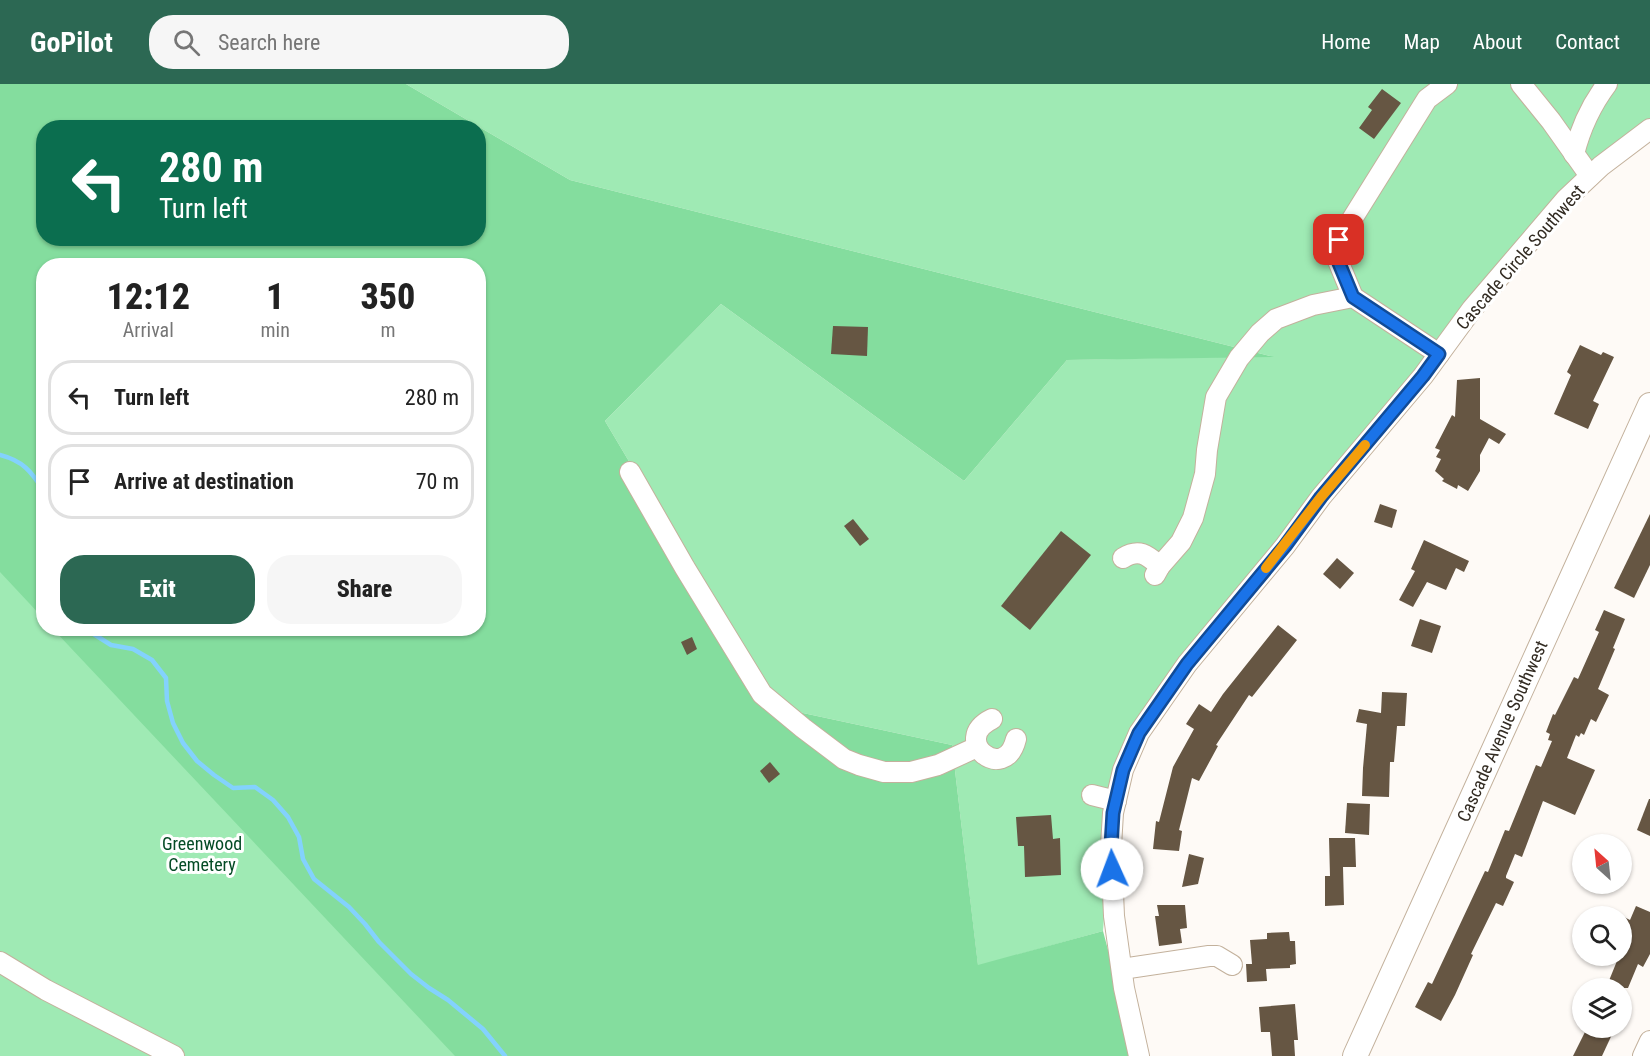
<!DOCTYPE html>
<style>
body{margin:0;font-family:"Roboto Condensed",sans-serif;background:#f6f6f6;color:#222;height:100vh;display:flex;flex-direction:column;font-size:22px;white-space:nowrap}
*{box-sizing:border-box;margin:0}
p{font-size:20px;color:#767676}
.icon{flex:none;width:33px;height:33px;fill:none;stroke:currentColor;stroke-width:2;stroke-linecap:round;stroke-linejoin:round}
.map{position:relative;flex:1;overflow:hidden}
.panel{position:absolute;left:36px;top:174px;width:450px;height:378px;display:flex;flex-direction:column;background:#fff;border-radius:24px;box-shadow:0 2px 4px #0004}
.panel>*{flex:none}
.guide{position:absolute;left:36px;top:36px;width:450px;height:126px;border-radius:24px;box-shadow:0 2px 4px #0004;background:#0b6e4f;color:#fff;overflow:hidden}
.needle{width:39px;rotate:333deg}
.controls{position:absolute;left:1572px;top:750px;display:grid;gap:12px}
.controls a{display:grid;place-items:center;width:60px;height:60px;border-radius:50%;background:#fff;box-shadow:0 2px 4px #0004;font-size:30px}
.pin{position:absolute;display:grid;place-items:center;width:51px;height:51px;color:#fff;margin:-26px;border-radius:12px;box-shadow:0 3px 9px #0006}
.me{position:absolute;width:66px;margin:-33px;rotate:358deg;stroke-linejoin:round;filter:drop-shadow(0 0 4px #0008)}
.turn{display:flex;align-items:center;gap:21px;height:126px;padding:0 24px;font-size:27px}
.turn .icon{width:78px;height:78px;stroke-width:2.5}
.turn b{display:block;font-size:42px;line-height:51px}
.eta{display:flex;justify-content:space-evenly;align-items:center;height:102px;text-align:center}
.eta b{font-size:36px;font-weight:800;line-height:42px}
.button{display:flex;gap:12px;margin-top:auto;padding:12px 24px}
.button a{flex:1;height:69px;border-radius:24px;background:#2c6853;color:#fff;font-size:24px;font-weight:800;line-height:69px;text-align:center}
.button a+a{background:#f6f6f6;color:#222}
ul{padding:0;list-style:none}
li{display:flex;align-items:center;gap:18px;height:75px;margin:0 12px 9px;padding:0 12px;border:3px solid #e0e0e0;border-radius:24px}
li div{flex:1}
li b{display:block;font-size:22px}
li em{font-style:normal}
header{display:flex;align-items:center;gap:36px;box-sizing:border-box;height:84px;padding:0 30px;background:#2c6853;color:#fff}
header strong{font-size:28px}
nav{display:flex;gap:33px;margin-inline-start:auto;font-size:21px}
.search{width:420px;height:54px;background:#f6f6f6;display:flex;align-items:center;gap:15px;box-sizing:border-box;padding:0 21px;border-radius:24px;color:#767676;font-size:22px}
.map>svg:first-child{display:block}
.green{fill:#9feab4}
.forest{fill:#84dd9e;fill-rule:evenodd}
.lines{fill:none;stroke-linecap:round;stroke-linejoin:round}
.stream{stroke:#83d2fd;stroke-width:4.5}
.building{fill:#665643}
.minor-casing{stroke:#c3b19c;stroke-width:22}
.major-casing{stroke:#c3b19c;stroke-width:26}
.minor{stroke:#fff;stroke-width:20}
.major{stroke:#fff;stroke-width:24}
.route-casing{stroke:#114b97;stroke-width:15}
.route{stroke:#1a73e8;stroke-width:10}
.slow{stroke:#f59e0b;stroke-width:10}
.labels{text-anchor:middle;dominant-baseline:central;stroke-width:6;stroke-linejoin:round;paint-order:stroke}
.street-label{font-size:18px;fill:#322b22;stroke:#fff}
.park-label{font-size:18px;fill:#044b25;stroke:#fff}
</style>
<header>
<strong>GoPilot</strong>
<div class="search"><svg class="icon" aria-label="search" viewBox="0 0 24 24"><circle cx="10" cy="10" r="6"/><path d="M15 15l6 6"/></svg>Search here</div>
<nav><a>Home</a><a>Map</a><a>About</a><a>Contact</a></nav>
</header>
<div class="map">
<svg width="1650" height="972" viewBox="0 0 1650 972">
<rect width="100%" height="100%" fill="#fefaf6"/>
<g class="green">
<polygon points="406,0 1650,0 1650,43 1603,78 1154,629 1112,733 1103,847 978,882 952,661 775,623 605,337 721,220 964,397 1067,276 1270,272 570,96"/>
<polygon points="0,455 43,474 44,544 197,545 1135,972 0,972"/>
</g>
<path class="forest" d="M0 0H406L570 96 1274 273 1067 276 964 397 721 220 605 337 775 623 952 661 978 881 1103 847 1130 949 1134 972H455L53 545 478 544V182H44L43 534 0 488ZM44 44H478V154H44Z"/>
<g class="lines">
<g class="stream">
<path d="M0 371C23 377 31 387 44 407"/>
<polyline points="88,544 92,549 111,561 133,565 152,576 166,594 167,617 173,639 183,659 197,677 214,691 233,704 255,703 273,716 288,733 299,753 303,775 314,795 349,823 365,840 379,858 411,890 429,904 448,916 483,945 505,972"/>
</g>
</g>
<g class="building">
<polygon points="1382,5 1401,19 1374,55 1359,44 1372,26 1368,23"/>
<polygon points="833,242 868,243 867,272 831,270"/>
<polygon points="1580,261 1601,271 1603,268 1614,273 1593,317 1599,320 1588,345 1554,330 1571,291 1567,288"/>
<polygon points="1480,294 1480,335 1506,350 1499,360 1489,354 1480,371 1480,387 1468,407 1458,401 1457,405 1442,397 1444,395 1435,387 1441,375 1436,373 1440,366 1435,364 1452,331 1455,333 1457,296"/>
<polygon points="1380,420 1397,426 1392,444 1374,438"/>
<polygon points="1650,430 1650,481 1634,514 1614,504"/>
<polygon points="853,435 869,455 860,462 844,442"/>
<polygon points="1061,447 1091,471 1030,546 1001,522"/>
<polygon points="1424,456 1469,477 1464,488 1456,484 1446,506 1427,498 1413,523 1399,516 1415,487 1411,485"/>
<polygon points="1337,474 1354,489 1340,505 1323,490"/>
<polygon points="1604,526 1625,535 1613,564 1615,565 1598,605 1609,611 1596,638 1591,635 1584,651 1581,649 1579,653 1576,651 1567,674 1595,686 1575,731 1543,717 1522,773 1515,770 1506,792 1506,794 1514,798 1503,822 1496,819 1471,870 1473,871 1455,911 1441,937 1415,923 1428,898 1432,900 1485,787 1488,788 1505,746 1509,747 1536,681 1541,683 1552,657 1548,656 1550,650 1546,648 1553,630 1555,631 1574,593 1578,595 1599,548 1595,546"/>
<polygon points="1420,535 1441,542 1432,569 1411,562"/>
<polygon points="1278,541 1297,556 1252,613 1249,611 1216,661 1218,662 1199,697 1192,694 1179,746 1182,747 1179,767 1153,765 1156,737 1159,738 1173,683 1194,645 1186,640 1199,620 1211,628 1223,610"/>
<polygon points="692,553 697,565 687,571 681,558"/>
<polygon points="1382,608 1407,609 1405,642 1397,642 1394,678 1390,678 1389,713 1362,712 1363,684 1367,640 1356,638 1359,625 1381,629"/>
<polygon points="770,678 780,690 769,699 760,687"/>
<polygon points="1649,715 1650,715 1650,752 1637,746"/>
<polygon points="1347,719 1370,720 1369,751 1345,749"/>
<polygon points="1051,731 1053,755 1060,754 1061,791 1025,793 1024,762 1018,762 1016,733"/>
<polygon points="1329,754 1355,754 1356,783 1343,783 1344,821 1325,822 1325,792 1330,792"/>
<polygon points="1189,770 1204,774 1198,800 1182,803"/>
<polygon points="1157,821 1185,821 1187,844 1180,845 1182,859 1159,862 1155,832 1159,832"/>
<polygon points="1636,822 1650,828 1650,870 1643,883 1638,880 1628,904 1606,904 1619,872 1622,872 1622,832 1630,836"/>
<polygon points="1289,848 1290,857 1295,857 1296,880 1290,881 1290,884 1266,885 1267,897 1247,898 1246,880 1252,880 1250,856 1267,855 1267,849"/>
<polygon points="1295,920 1298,956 1294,956 1295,972 1272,972 1270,948 1261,948 1259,923"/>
<polygon points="1587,944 1615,944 1602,972 1573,972"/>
</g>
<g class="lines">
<g class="minor-casing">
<g id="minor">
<polyline points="1521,0 1551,37 1590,92"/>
<path d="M1574 70C1580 46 1592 20 1607 0"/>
<polyline points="1353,213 1336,172 1339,156 1427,15 1447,0"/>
<polyline points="630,388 685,484 762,610 803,644 844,675 859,681 884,688 911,688 938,681 977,663"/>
<path d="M1123 474C1139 464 1147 471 1160 482"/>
<polyline points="1155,491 1160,482 1181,458 1193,434 1205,390 1207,366 1216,313 1239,274 1260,249 1276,235 1313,221 1353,213 1439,270"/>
<path d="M992 635C949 656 1005 701 1016 655"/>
<polyline points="1092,711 1116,717"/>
<polyline points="0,878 46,906 174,972"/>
<polyline points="1122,885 1209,872 1217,872 1232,881"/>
<polyline points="1139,972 1124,904 1114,832 1111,762 1113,729 1123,686 1139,649 1187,580 1285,462 1321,413 1423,292 1472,225 1566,115 1601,82 1650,45"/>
<polyline points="1643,972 1650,957"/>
</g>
</g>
<g class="major-casing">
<polyline id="major" points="1355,972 1650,321"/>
</g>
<use href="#minor" class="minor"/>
<use href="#major" class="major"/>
</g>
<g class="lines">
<g class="route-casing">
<polyline id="route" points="1112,785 1111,762 1113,729 1123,686 1139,649 1187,580 1285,462 1321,413 1423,292 1439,270 1353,213 1336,172 1339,156"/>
</g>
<use href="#route" class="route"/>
<polyline class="slow" points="1266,484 1321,413 1365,361"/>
</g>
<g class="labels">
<g class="street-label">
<text transform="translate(1520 173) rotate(-49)">Cascade Circle Southwest</text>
<text transform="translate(1502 647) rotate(-66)">Cascade Avenue Southwest</text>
</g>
<g class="park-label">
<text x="202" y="759">Greenwood<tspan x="202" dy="21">Cemetery</tspan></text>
</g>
</g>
</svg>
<div class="controls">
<a><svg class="needle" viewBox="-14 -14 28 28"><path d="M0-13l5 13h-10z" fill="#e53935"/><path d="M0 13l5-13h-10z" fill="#767676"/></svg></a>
<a><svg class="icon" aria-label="search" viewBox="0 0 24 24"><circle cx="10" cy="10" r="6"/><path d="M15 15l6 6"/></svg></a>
<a><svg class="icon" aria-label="layers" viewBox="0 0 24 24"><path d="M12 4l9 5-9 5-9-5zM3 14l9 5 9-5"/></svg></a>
</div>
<div class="pin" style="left:1339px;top:156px;background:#d93025"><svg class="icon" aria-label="arrive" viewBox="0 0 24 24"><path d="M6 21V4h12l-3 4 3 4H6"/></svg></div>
<svg class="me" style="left:1112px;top:785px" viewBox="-20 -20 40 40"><circle r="19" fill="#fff"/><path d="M0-13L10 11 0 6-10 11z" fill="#1a73e8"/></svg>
<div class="guide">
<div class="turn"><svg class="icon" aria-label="left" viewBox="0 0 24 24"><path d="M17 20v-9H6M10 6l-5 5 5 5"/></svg><div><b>280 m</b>Turn left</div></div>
</div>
<section class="panel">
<div class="eta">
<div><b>12:12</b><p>Arrival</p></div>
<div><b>1</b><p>min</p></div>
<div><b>350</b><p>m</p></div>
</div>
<ul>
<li><svg class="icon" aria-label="left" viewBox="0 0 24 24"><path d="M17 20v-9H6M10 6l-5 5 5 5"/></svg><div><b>Turn left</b></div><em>280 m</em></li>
<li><svg class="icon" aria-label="arrive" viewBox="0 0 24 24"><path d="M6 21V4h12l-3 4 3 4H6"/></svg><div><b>Arrive at destination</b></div><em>70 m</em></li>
</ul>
<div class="button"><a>Exit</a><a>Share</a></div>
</section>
</div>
